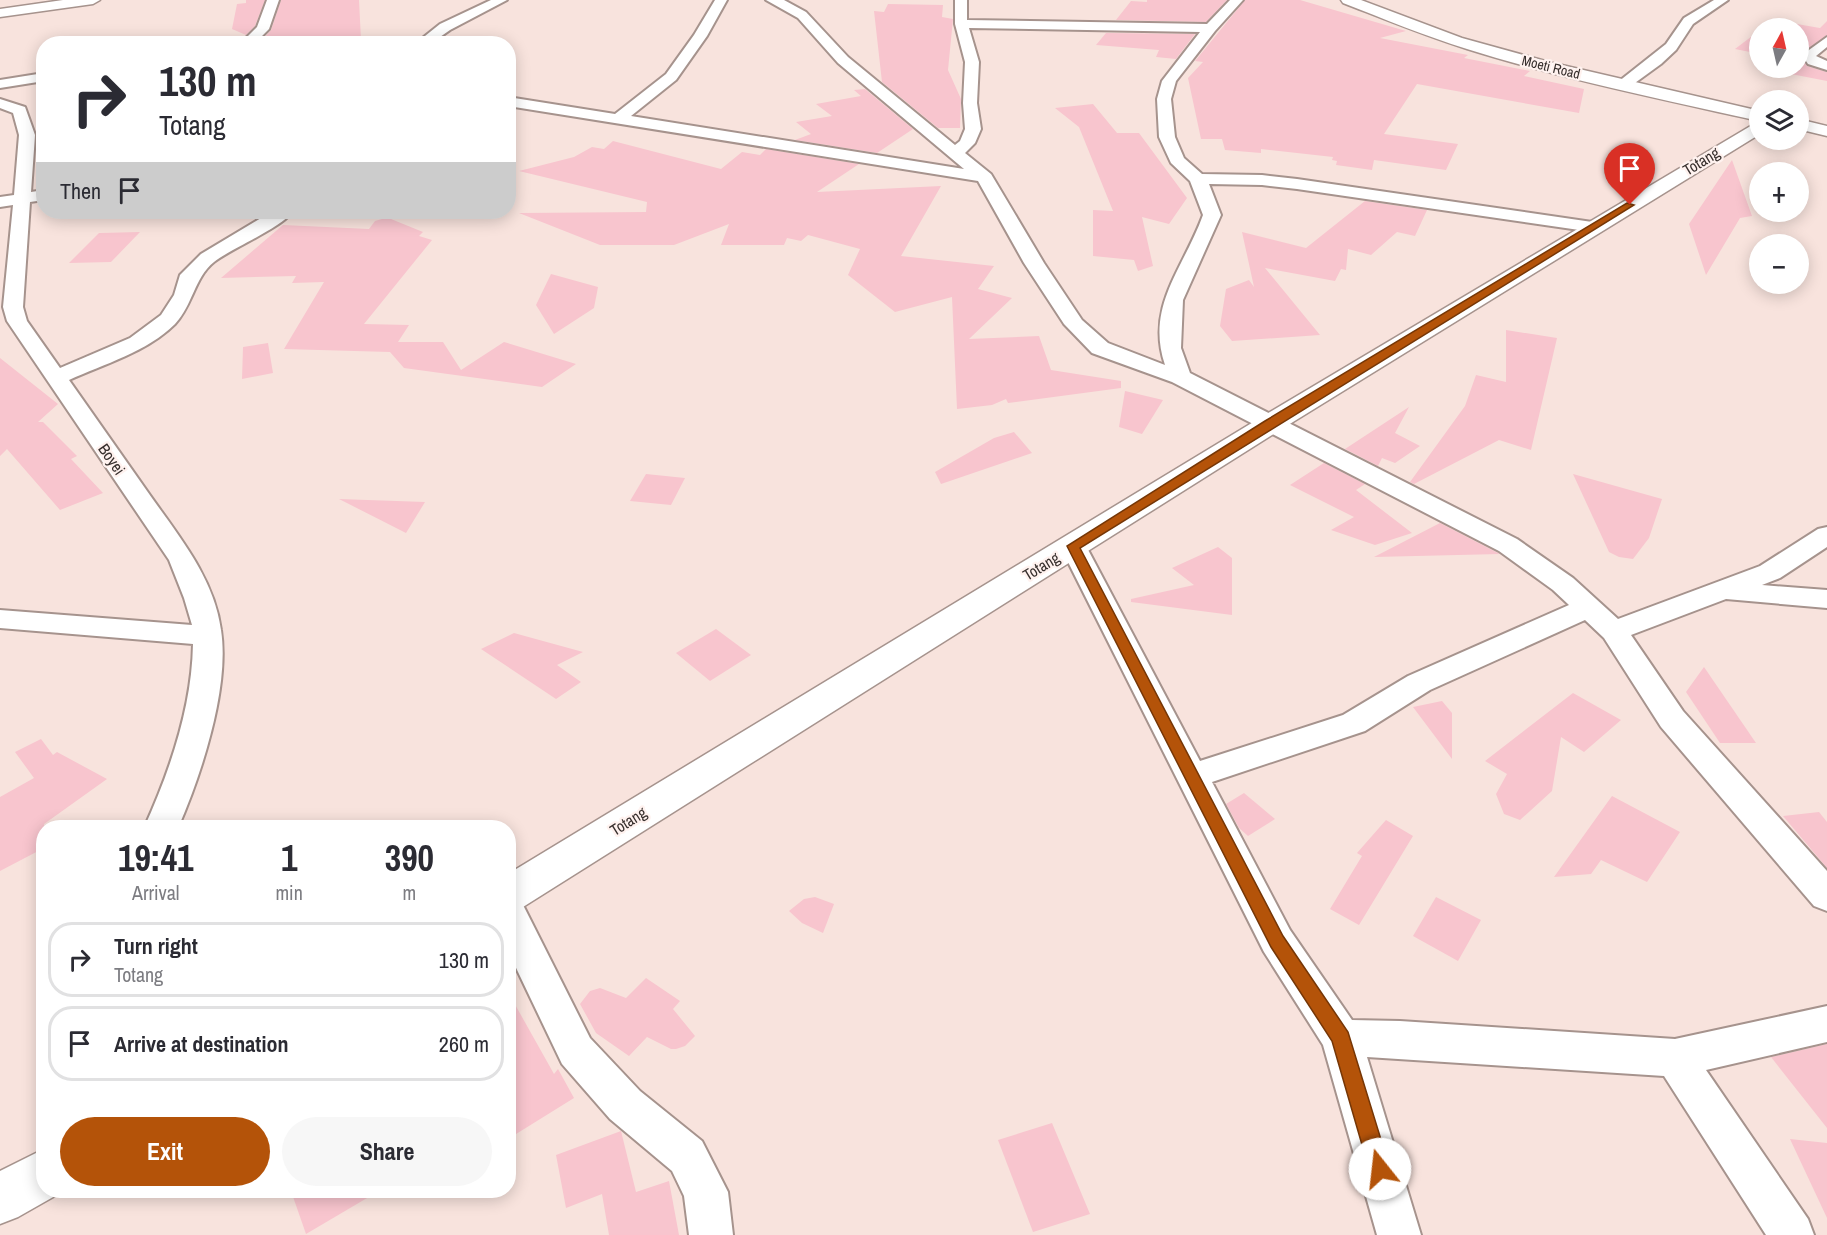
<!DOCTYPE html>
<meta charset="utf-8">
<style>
body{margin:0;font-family:"Archivo Narrow",sans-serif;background:#f7f7f7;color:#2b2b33;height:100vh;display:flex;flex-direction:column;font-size:22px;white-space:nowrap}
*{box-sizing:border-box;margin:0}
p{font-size:20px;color:#7c7c81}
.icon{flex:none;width:33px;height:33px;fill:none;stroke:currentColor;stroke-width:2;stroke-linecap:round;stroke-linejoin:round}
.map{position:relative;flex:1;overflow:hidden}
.side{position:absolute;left:36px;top:820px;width:480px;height:378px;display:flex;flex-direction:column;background:#fff;border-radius:24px;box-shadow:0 3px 15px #0003}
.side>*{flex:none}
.guide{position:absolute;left:36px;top:36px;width:480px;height:183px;border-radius:24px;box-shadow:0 3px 15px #0003;background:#fff;color:#2b2b33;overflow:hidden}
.needle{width:39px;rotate:8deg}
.fabs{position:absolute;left:1749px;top:18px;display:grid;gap:12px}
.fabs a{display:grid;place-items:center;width:60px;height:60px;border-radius:50%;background:#fff;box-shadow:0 3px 15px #0003;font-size:30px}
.pin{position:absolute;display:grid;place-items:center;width:51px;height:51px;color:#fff;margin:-62px -26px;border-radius:50% 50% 50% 0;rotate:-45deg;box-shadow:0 0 6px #0007}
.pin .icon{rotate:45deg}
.me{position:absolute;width:66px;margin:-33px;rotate:344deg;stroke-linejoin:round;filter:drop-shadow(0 0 4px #0008)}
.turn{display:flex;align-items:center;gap:21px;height:126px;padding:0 24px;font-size:27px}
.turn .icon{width:78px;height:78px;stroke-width:2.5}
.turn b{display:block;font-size:42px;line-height:51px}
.then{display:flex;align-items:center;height:57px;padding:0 24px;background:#0003;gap:12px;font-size:22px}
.eta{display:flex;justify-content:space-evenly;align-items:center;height:102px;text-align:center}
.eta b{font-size:36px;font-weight:700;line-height:42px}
.button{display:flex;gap:12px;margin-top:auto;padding:12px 24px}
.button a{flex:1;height:69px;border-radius:36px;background:#b45309;color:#fff;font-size:24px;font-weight:700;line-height:69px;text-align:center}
.button a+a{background:#f7f7f7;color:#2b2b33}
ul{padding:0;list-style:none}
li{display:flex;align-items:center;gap:18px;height:75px;margin:0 12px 9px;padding:0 12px;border:3px solid #e1e1e2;border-radius:24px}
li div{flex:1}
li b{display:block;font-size:22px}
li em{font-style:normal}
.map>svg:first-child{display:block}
.building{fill:#f8c5ce}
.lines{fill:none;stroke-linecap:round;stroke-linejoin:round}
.street-casing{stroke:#a6938d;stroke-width:4}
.secondary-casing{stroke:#a6938d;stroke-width:3}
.street{fill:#fff;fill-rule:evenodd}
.secondary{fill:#fff;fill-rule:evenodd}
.route{fill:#b45309;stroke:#753606;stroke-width:1.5}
.labels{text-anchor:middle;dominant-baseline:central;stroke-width:4.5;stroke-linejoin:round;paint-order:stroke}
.far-street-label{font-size:14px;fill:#372f2d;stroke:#fff2ef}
.street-label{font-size:16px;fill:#372f2d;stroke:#fff2ef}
</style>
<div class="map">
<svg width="1827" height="1235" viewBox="0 0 1827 1235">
<rect width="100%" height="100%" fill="#f8e3dd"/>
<g class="building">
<polygon points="246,0 265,0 255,26 246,35 232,29 237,4 246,3"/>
<polygon points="281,0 359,0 361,40 264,38 271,30"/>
<polygon points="1147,0 1227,0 1206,22 1116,20 1131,1 1147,2"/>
<polygon points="1245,0 1300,0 1406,31 1380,38 1468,55 1464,58 1530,71 1524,76 1584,89 1579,113 1417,84 1384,134 1458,144 1446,170 1374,160 1372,170 1336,165 1337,161 1332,160 1333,157 1261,149 1261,153 1225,150 1222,139 1201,139 1188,78 1203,62 1195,61"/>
<polygon points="888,4 943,5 942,17 953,19 948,70 961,99 960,128 938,128 882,82 874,11 884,12"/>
<polygon points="1774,20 1820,28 1827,21 1827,35 1800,55 1807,66 1827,72 1827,81 1775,71 1779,68 1798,68 1798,28 1762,28"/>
<polygon points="1760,30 1760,54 1735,49"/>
<polygon points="1106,33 1195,34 1176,59 1156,57 1159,50 1096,45"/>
<polygon points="865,89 913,129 877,153 795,140 811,134 796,122 832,116 816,104 861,96 854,90"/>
<polygon points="1093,104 1117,133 1139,133 1187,198 1169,224 1142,217 1153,266 1138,271 1134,260 1093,256 1093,210 1113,211 1079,127 1055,108"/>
<polygon points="613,141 721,169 742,152 760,155 766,149 859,164 817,192 941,186 901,256 994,266 978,289 1012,298 969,339 1039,336 1051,370 1121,381 1121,388 1008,403 1006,399 992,405 957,409 952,297 895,312 848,275 860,249 808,235 801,241 787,238 784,245 721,245 729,224 674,245 600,245 519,213 646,212 647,202 519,171 574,157 592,147 604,149"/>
<polygon points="1732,160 1752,216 1740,218 1706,275 1689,224"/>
<polygon points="1365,201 1427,210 1415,236 1397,232 1371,255 1348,249 1346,270 1341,269 1335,281 1265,268 1320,335 1232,341 1220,326 1226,289 1249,280 1254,287 1242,232 1306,248"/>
<polygon points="382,219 391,219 423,232 419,236 432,240 364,324 409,325 398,342 443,342 461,370 504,342 576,364 542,387 404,368 390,352 284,349 324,282 292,283 296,276 221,278 283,225 369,229 375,221"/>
<polygon points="140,232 111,262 69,263 99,233"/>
<polygon points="551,274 598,287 594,308 554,334 536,305"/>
<polygon points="1506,330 1557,338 1531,450 1499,440 1414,484 1410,482 1465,406 1476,375 1506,382"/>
<polygon points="268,343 273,373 242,379 243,347"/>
<polygon points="0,358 58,404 38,422 43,422 77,456 71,459 103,493 60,510 7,449 0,456"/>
<polygon points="1125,391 1163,400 1142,434 1119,427"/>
<polygon points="1409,407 1395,433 1420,446 1395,463 1382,458 1378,466 1345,449"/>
<polygon points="1014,432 1032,453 941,484 935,472 994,438"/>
<polygon points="1324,463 1365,484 1356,490 1412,533 1375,545 1331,530 1354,517 1290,485"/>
<polygon points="646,474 685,478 671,505 630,501"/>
<polygon points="1573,474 1662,499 1649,538 1633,559 1619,557 1609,552"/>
<polygon points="339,499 425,502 406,533"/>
<polygon points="1440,523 1500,554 1374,557"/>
<polygon points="1218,547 1232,558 1232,615 1131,602 1131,599 1194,585 1172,568"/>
<polygon points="716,629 751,655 710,681 676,653"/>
<polygon points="514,633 583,652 557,665 581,682 556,699 481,649"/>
<polygon points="1704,667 1756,743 1720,743 1686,692"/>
<polygon points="1573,693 1621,720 1584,752 1561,737 1552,791 1520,820 1504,814 1496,794 1507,774 1485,761"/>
<polygon points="1442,701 1452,713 1452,759 1413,707"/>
<polygon points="41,739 53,755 57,752 107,779 44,824 44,848 0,871 0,797 34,778 15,752"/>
<polygon points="1244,793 1275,819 1248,836 1239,828 1226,804"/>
<polygon points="1612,796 1680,832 1647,882 1601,860 1591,874 1554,877"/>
<polygon points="1819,812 1827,822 1827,868 1783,816"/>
<polygon points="1386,820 1413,836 1359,925 1330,909 1362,856 1357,853"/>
<polygon points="815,897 834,904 823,933 802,923 789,911 804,899"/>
<polygon points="1436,897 1481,920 1458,961 1413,936"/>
<polygon points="646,978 680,1001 673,1009 695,1036 685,1046 676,1049 671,1049 647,1037 629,1056 596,1033 580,1004 590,991 600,988 626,998"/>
<polygon points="508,992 554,1074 558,1069 574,1098 508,1139"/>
<polygon points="1827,1044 1827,1128 1771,1057"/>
<polygon points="1052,1123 1090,1214 1033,1232 998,1140"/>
<polygon points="621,1131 636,1192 669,1181 679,1235 609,1235 602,1194 566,1208 556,1155"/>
<polygon points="1790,1139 1827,1143 1827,1218"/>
<polygon points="291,1191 379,1191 306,1234"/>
</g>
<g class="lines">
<g class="street-casing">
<g id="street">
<polygon points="267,0 279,0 269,29 254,44 240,44 257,27"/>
<polygon points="491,0 507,0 450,30 430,44 415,44 440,24"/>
<path d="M715 0H727L707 36 676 80 631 116 964 169 838 63 798 18 766 0H784L806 12 848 57 955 145 960 141 965 129 963 103 965 62 955 24V0H967V20L1207 24 1230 0H1243L1215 31 1176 81 1171 99 1175 137 1184 158 1202 174 1262 175 1297 179 1599 223 1602 227 1599 231 1593 232 1297 189 1262 185 1209 184 1221 215 1183 300 1181 348 1190 373 1517 539 1573 578 1618 619 1760 566 1818 529 1827 527V547L1780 578 1762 585 1827 590V608L1726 599 1631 635 1683 711 1827 871V911L1814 906 1661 727 1604 638 1585 620 1430 690 1365 731 1212 782 1290 930 1352 1020 1400 1021 1675 1039 1827 1006V1042L1706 1070 1808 1219 1814 1235H1766L1664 1076 1367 1057 1421 1235H1377L1323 1045 1264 952 1060 546 1064 540 1073 538 1082 540 1086 546 1200 761 1343 715 1408 676 1569 605 1553 590 1499 551 1172 382 1092 353 1064 324 1024 263 978 181 508 106V97L615 114 666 74 694 35ZM969 28 1200 32 1162 81 1157 99 1159 137 1171 163 1190 181 1203 215C1184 268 1145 306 1165 365L1108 343 1082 320 1044 263 991 174 965 153 975 143 981 129 977 103 979 62Z"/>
<polygon points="1714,0 1728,0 1693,24 1676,50 1661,64 1628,88 1618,88 1616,85 1618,82 1666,44 1684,18"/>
<polygon points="1827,37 1827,47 1816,56 1827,61 1827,70 1808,64 1802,55"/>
<polygon points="44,73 44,81 0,88 0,80"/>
<path d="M0 99 25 107 35 135 31 192 44 190V200L30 202 23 307 27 321 60 368 130 338 161 315 174 295 180 275 201 254 271 212H292C281 228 232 248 214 262 194 278 193 305 175 324 147 352 104 364 69 380 95 417 121 454 147 491 177 534 214 577 221 630 230 688 201 775 178 828H144C170 771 192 707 193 644L0 628V610L192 625 184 598 169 560 7 321 3 307 13 205 0 207V197L14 195 19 135 13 113 0 108Z"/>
<polygon points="508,897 521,901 590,1038 640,1091 702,1141 728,1192 733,1235 689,1235 684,1196 672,1171 610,1119 562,1064 508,951"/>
</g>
</g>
<g class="secondary-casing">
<g id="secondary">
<polygon points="63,0 100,0 93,4 0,17 0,9"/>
<path d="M1341 0H1361L1462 38 1549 62 1760 111V134L1280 430 523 907 508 912V874L1260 418 1759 121C1661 99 1563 79 1467 49 1425 36 1384 19 1343 3Z"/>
<polygon points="1798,119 1827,126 1827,136 1798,129"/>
<polygon points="44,1149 44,1191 62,1192 18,1217 0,1224 0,1171"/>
</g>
</g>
<use href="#street" class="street"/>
<use href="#secondary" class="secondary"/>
</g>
<polygon class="route" points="1627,203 1634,205 1080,548 1283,936 1348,1032 1390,1169 1387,1177 1380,1180 1372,1177 1369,1169 1332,1041 1271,947 1067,546 1265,421"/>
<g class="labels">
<g class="far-street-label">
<text transform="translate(1551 67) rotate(14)">Moeti Road</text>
</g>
<g class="street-label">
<text transform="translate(1701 161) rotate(-31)">Totang</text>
<text transform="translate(112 459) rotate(55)">Boyei</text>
<text transform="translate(1041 566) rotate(-31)">Totang</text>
<text transform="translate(628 821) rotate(-32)">Totang</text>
</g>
</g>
</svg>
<div class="fabs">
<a><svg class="needle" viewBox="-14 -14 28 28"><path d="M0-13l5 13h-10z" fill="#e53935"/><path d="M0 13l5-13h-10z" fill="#7c7c81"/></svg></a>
<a><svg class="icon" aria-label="layers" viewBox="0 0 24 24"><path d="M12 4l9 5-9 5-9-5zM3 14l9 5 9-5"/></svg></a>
<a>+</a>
<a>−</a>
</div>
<div class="pin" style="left:1630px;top:205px;background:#d93025"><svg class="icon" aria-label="arrive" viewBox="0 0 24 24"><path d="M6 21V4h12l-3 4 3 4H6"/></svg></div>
<svg class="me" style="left:1380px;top:1169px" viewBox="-20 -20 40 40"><circle r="19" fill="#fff"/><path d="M0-13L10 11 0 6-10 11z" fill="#b45309"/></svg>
<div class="guide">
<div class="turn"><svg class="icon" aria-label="right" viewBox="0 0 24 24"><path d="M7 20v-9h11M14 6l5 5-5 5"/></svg><div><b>130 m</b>Totang</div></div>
<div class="then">Then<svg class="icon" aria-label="arrive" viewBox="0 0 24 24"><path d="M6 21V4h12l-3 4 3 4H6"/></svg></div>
</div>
<section class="side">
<div class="eta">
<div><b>19:41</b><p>Arrival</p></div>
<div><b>1</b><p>min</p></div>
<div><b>390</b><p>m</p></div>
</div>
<ul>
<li><svg class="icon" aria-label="right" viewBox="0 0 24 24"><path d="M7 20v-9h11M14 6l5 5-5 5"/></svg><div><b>Turn right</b><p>Totang</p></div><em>130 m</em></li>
<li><svg class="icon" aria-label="arrive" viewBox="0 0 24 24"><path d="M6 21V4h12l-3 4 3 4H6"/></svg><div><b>Arrive at destination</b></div><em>260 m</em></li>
</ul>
<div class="button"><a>Exit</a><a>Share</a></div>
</section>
</div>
